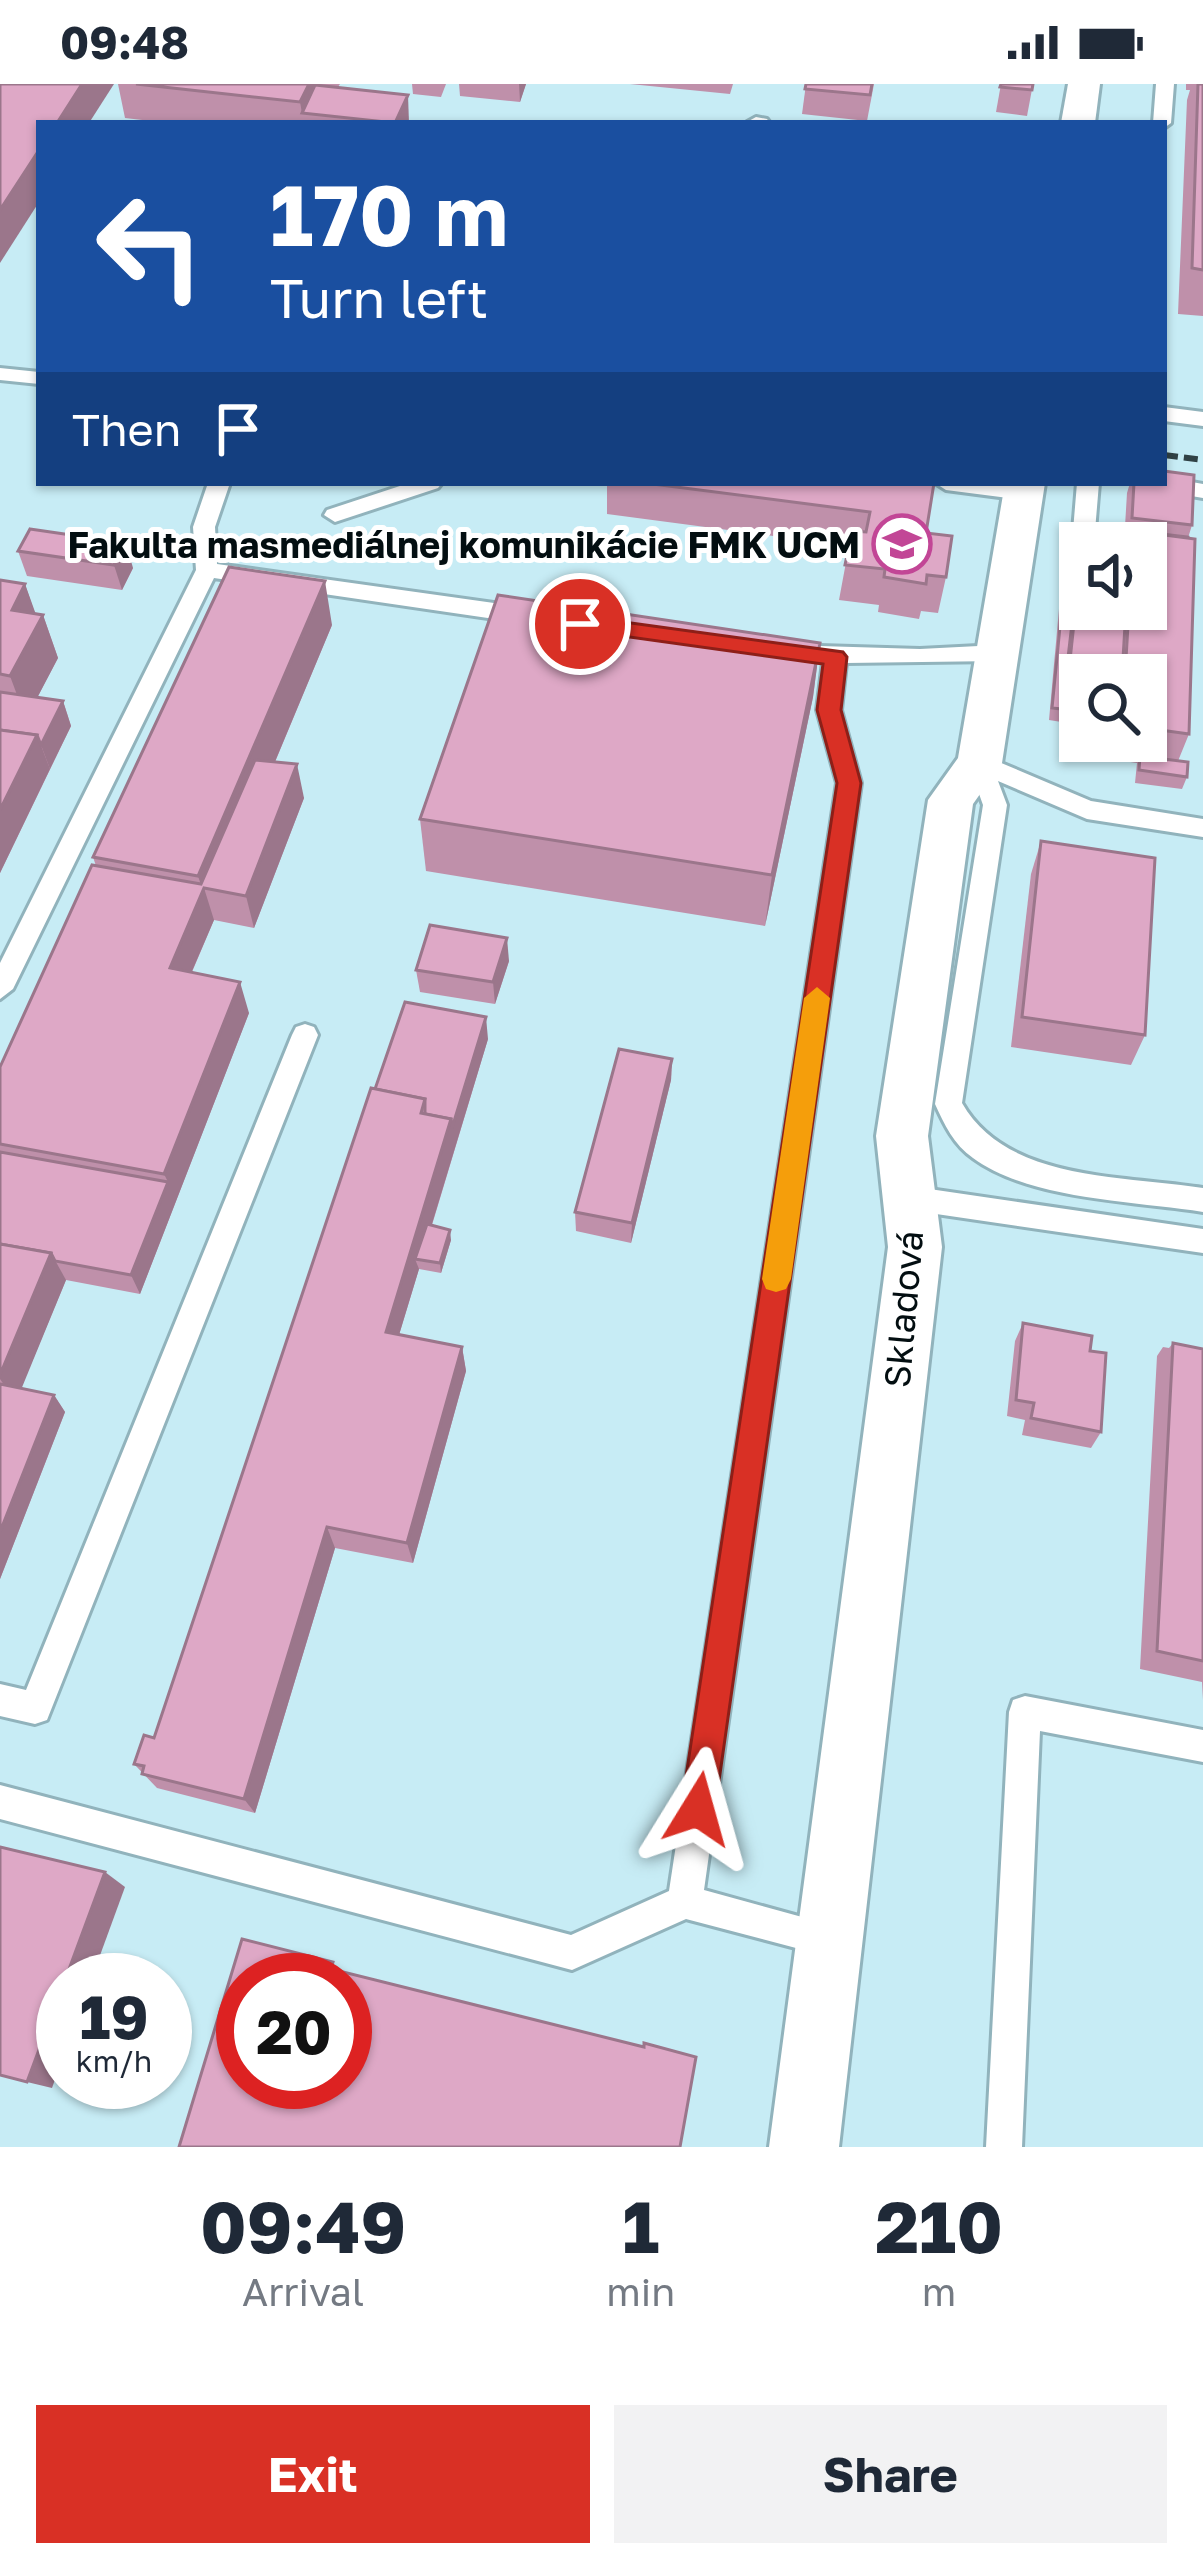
<!DOCTYPE html>
<meta charset="utf-8">
<style>
body{margin:0;font-family:"Golos Text",sans-serif;background:#f2f2f3;color:#1f2937;height:100vh;display:flex;flex-direction:column;font-size:45px;white-space:nowrap}
*{box-sizing:border-box;margin:0}
p{font-size:39px;color:#747a83}
.icon{flex:none;width:66px;height:66px;fill:none;stroke:currentColor;stroke-width:2;stroke-linecap:round;stroke-linejoin:round}
.map{position:relative;height:2063px;overflow:hidden}
.sheet{display:flex;flex-direction:column;background:#fff;flex:1}
.sheet>*{flex:none}
.banner{position:absolute;left:36px;top:36px;width:1131px;height:366px;border-radius:0px;box-shadow:0 3px 9px #0004;background:#1a4fa0;color:#fff;overflow:hidden}
.fabs{position:absolute;left:1059px;top:438px;display:grid;gap:24px}
.fabs a{display:grid;place-items:center;width:108px;height:108px;border-radius:0px;background:#fff;box-shadow:0 3px 9px #0004;font-size:60px}
.speed{position:absolute;left:36px;top:1869px;display:flex;gap:24px;font-size:60px;font-weight:700;text-align:center}
.speed>*{display:grid;place-content:center;width:156px;height:156px;border-radius:50%;background:#fff;box-shadow:0 3px 9px #0004;line-height:1}
.speed small{font-size:30px;font-weight:400}
.speed .limit{border:18px solid #d22;background:#fff;color:#111}
.pin{position:absolute;display:grid;place-items:center;width:102px;height:102px;color:#fff;margin:-51px;border:6px solid #fff;border-radius:50%;box-shadow:0 3px 12px #0007}
.me{position:absolute;width:132px;margin:-66px;rotate:8deg;stroke-linejoin:round;filter:drop-shadow(0 0 9px #0008)}
.turn{display:flex;align-items:center;gap:42px;height:252px;padding:0 36px;font-size:54px}
.turn .icon{width:156px;height:156px;stroke-width:2.5}
.turn b{display:block;font-size:84px;line-height:102px}
.then{display:flex;align-items:center;height:114px;padding:0 36px;background:#0003;gap:24px;font-size:45px}
.eta{display:flex;justify-content:space-evenly;align-items:center;height:204px;text-align:center}
.eta b{font-size:72px;font-weight:700;line-height:84px}
.cta{display:flex;gap:24px;margin-top:auto;padding:24px 36px}
.cta a{flex:1;height:138px;border-radius:0px;background:#d93025;color:#fff;font-size:48px;font-weight:700;line-height:138px;text-align:center}
.cta a+a{background:#f2f2f3;color:#1f2937}
.status{display:flex;justify-content:space-between;align-items:center;height:84px;padding:0 60px;background:#fff;direction:ltr}
.status svg{height:33px;fill:currentColor}
.map>svg:first-child{display:block}
.lines{fill:none;stroke-linecap:round;stroke-linejoin:round}
.lane-casing{stroke:#91b3bc;stroke-width:6}
.street-casing{stroke:#91b3bc;stroke-width:6}
.lane{fill:#fff;fill-rule:evenodd}
.street{fill:#fff;fill-rule:evenodd}
.rail{stroke:#304145;stroke-width:6;stroke-dasharray:14 6;stroke-linecap:butt}
.wall{fill:#bf90aa}
.shaded-wall{fill:#9b768b}
.building{fill:#dea8c6;stroke:#9b768b;stroke-width:3;fill-rule:evenodd}
.route{fill:#d93025;stroke:#8d1f18;stroke-width:3}
.slow{fill:#f59e0b}
.labels{text-anchor:middle;dominant-baseline:central;stroke-width:10;stroke-linejoin:round;paint-order:stroke}
.poi-label{font-size:36px;font-weight:bold;fill:#030e11;stroke:#fff;text-anchor:end}
.street-label{font-size:36px;fill:#030e11;stroke:#fff}
</style>
<div class="status"><b>09:48</b><svg viewBox="0 0 49 12"><path d="M0 12V9h3v3zM5 12V6h3v6zM10 12V3h3v9zM15 12V0h3v12zM26 1h20v11H26zM47 4h2v5h-2z"/></svg></div>
<div class="map">
<svg width="1203" height="2063" viewBox="0 0 1203 2063">
<rect width="100%" height="100%" fill="#c7ecf5"/>
<g class="lines">
<g class="lane-casing">
<g id="lane">
<polygon points="1156,0 1174,0 1171,39 1164,44 1164,39 1153,39"/>
<polygon points="756,33 767,35 770,39 747,38"/>
<polygon points="0,284 39,288 39,300 0,296"/>
<polygon points="1164,323 1203,328 1203,342 1164,337"/>
<polygon points="1164,393 1203,400 1203,414 1156,406 1145,399 1164,399"/>
<polygon points="208,399 230,399 215,443 217,480 529,524 540,532 529,540 214,494 13,905 0,915 0,879 196,486 193,443"/>
<polygon points="409,399 442,399 438,404 335,438 324,431 327,426"/>
<polygon points="935,399 1000,399 1030,404 1034,409 1023,416 946,406"/>
<polygon points="1077,399 1099,399 1094,459 1080,459 1080,465 1072,459"/>
<polygon points="786,561 920,565 998,561 1009,569 998,577 846,579 841,626 861,699 704,1806 842,1844 847,1856 842,1868 830,1873 686,1835 572,1886 0,1735 0,1701 571,1851 669,1807 837,699 817,626 823,578 778,575 775,569"/>
<path d="M980 670 1091 717 1203 735V753L1087 735 998 697 1007 721 962 1019C1007 1098 1123 1091 1203 1104V1128C1134 1117 1030 1116 973 1074 954 1061 944 1040 935 1020L983 721 968 679Z"/>
<polygon points="305,940 314,943 318,951 47,1636 35,1640 0,1632 0,1600 26,1606 292,951 296,943"/>
<polygon points="909,1102 1203,1145 1203,1169 909,1126 899,1123 895,1114 899,1105"/>
<polygon points="1025,1612 1203,1646 1203,1678 1040,1647 1022,2063 986,2063 1009,1628 1013,1616"/>
</g>
</g>
<g class="street-casing">
<g id="street">
<polygon points="1068,0 1100,0 1095,39 1061,39"/>
<polygon points="1005,399 1045,399 1002,679 973,720 928,1052 942,1163 839,2063 769,2063 888,1163 876,1052 928,716 958,674"/>
</g>
</g>
<use href="#lane" class="lane"/>
<use href="#street" class="street"/>
<polyline class="rail" points="1164,371 1203,376"/>
</g>
<g class="wall">
<polygon points="118,0 340,0 338,3 410,37 409,39 168,39 125,34"/>
<polygon points="412,0 446,0 441,13 413,10"/>
<polygon points="459,0 526,0 520,18 460,12"/>
<polygon points="630,0 733,0 730,10"/>
<polygon points="806,0 874,0 867,37 802,30"/>
<polygon points="1001,0 1033,0 1027,32 996,28"/>
<polygon points="1186,0 1203,0 1203,232 1178,230 1187,16 1190,6 1186,6"/>
<polygon points="607,399 934,399 926,449 946,493 938,529 921,527 919,535 878,528 879,521 839,516 849,462 607,430"/>
<polygon points="1130,399 1164,399 1192,441 1188,454 1189,650 1178,677 1187,693 1182,705 1135,699 1137,679 1110,675 1111,657 1146,657 1146,591 1080,591 1080,641 1049,636 1059,525 1063,512 1075,514 1078,502 1080,525 1146,525 1146,459 1124,459 1127,409"/>
<polygon points="18,467 133,484 122,506 27,492"/>
<polygon points="0,496 25,500 35,530 43,531 58,574 37,614 63,617 71,642 0,789"/>
<polygon points="332,541 275,678 304,714 254,844 214,836 192,888 249,929 140,1210 66,1196 21,1304 54,1311 65,1328 0,1495 0,983 96,782 93,773"/>
<polygon points="820,559 813,613 765,842 426,787 420,735"/>
<polygon points="1041,757 1145,951 1131,981 1011,963 1031,790"/>
<polygon points="509,877 495,920 420,908 416,886"/>
<polygon points="488,955 432,1141 451,1156 441,1189 419,1185 399,1251 462,1263 466,1287 413,1479 335,1464 255,1729 157,1704 134,1680 154,1654 375,1005"/>
<polygon points="672,975 671,996 631,1159 576,1147 575,1128"/>
<polygon points="1023,1239 1090,1267 1101,1348 1091,1364 1022,1351 1025,1336 1007,1332 1015,1257"/>
<polygon points="1173,1259 1203,1265 1203,1616 1202,1598 1140,1585 1157,1272 1163,1263 1169,1264"/>
</g>
<g class="shaded-wall">
<polygon points="82,0 114,0 89,39 57,39"/>
<polygon points="309,0 315,0 302,29 300,18"/>
<polygon points="519,0 526,0 520,18"/>
<polygon points="408,11 409,39 395,39"/>
<polygon points="39,66 39,118 0,179 0,126"/>
<polygon points="126,459 133,484 122,506 114,481"/>
<polygon points="325,497 332,541 221,807 204,804 214,836 180,915 170,884 203,807 198,792"/>
<polygon points="25,500 39,539 43,531 58,574 26,635 10,592 12,526"/>
<polygon points="820,559 813,613 765,842 772,791"/>
<polygon points="63,617 71,642 50,685 41,661"/>
<polygon points="37,651 50,685 0,789 0,726"/>
<polygon points="297,680 304,714 254,844 246,812"/>
<polygon points="507,854 509,877 495,920 493,898"/>
<polygon points="240,898 249,929 140,1210 131,1191 168,1098 164,1090"/>
<polygon points="486,933 488,955 421,1176 415,1175 419,1185 392,1274 386,1248 451,1035"/>
<polygon points="672,975 671,996 631,1159 632,1139"/>
<polygon points="450,1146 451,1156 441,1189 440,1179"/>
<polygon points="51,1169 66,1196 16,1318 0,1295 0,1291"/>
<polygon points="462,1263 466,1287 413,1479 407,1459"/>
<polygon points="54,1311 65,1328 0,1495 0,1448"/>
<polygon points="327,1443 335,1464 255,1729 244,1715"/>
<polygon points="105,1788 125,1803 91,1896 65,1896"/>
<polygon points="63,1901 63,1973 52,2004 27,1998"/>
</g>
<g class="building">
<polygon points="0,0 82,0 57,39 39,39 39,66 0,126"/>
<polygon points="136,0 309,0 300,18"/>
<polygon points="806,0 872,0 870,11 805,5"/>
<polygon points="1001,0 1033,0 1032,6 1000,3"/>
<polygon points="1198,0 1203,0 1203,186 1192,184"/>
<polygon points="315,1 408,11 395,39 302,29"/>
<polygon points="1164,387 1194,391 1192,441 1132,434 1134,399 1164,399"/>
<polygon points="645,399 934,399 926,449 952,452 946,493 927,491 926,500 884,493 885,485 845,481 852,447 866,448 870,428"/>
<polygon points="30,445 126,459 114,481 18,467"/>
<polygon points="1128,446 1188,453 1188,454 1134,447 1130,459 1127,459"/>
<polygon points="1134,447 1195,455 1189,650 1146,644 1146,591 1125,591 1129,525 1146,525 1146,459 1133,459"/>
<polygon points="229,483 325,497 198,792 93,773"/>
<polygon points="0,496 25,500 12,526 43,531 10,592 0,590"/>
<polygon points="1078,502 1080,502 1080,525 1126,525 1122,591 1080,591 1080,615 1066,613"/>
<polygon points="498,511 820,559 772,791 420,735"/>
<polygon points="1063,512 1075,514 1062,625 1052,624"/>
<polygon points="0,608 63,617 41,661 37,651 0,646"/>
<polygon points="0,646 37,651 0,726"/>
<polygon points="1140,672 1188,678 1187,693 1139,686"/>
<polygon points="255,676 297,680 246,812 204,804 170,884 240,898 164,1090 0,1060 0,983 92,781 201,800"/>
<polygon points="1041,757 1155,774 1145,951 1022,933"/>
<polygon points="430,841 507,854 493,898 416,886"/>
<polygon points="405,918 486,933 452,1044 451,1035 425,1030 425,1015 375,1005"/>
<polygon points="619,965 672,975 632,1139 575,1128"/>
<polygon points="371,1004 425,1015 421,1029 451,1035 386,1248 462,1263 407,1459 327,1443 244,1715 142,1690 144,1682 134,1680 144,1651 154,1654"/>
<polygon points="0,1068 168,1098 131,1191 55,1177 51,1169 0,1160"/>
<polygon points="427,1140 450,1146 440,1179 415,1175"/>
<polygon points="0,1160 51,1169 0,1291"/>
<polygon points="1023,1239 1092,1252 1090,1267 1106,1269 1101,1348 1031,1334 1034,1319 1016,1316"/>
<polygon points="1173,1259 1203,1265 1203,1577 1157,1567"/>
<polygon points="0,1300 54,1311 0,1448"/>
<polygon points="0,1763 105,1788 65,1896 63,1896 63,1901 27,1998 0,1991"/>
<path d="M242 1855 333 1878 331 1885 644 1963V1959L696 1973 680 2063H179ZM243 1896H345V1998H243Z"/>
</g>
<polygon class="route" points="580,532 843,568 847,573 841,626 861,699 715,1725 710,1737 698,1742 686,1737 681,1725 837,699 817,626 823,580 572,545 572,534"/>
<polygon class="slow" points="817,903 830,914 791,1195 786,1205 776,1208 766,1205 762,1195 804,914"/>
<defs>
<g id="university-ring" transform="scale(3)"><circle r="9.5" fill="#fff" stroke="#c24696" stroke-width="1.5"/><path d="M0-5L7-2L0 1L-7-2ZM-4 1L0 2.5L4 1V4Q0 6-4 4Z" fill="#c24696"/></g>
</defs>
<g fill-rule="evenodd">
<use href="#university-ring" x="902" y="460"/>
</g>
<g class="labels">
<g class="poi-label">
<text x="860" y="460">Fakulta masmediálnej komunikácie FMK UCM</text>
</g>
<g class="street-label">
<text transform="translate(903 1225) rotate(-85)">Skladová</text>
</g>
</g>
</svg>
<div class="fabs">
<a><svg class="icon" aria-label="sound" viewBox="0 0 24 24"><path d="M4 9h4l5-4v14l-5-4H4zM17 9q2 3 0 6"/></svg></a>
<a><svg class="icon" aria-label="search" viewBox="0 0 24 24"><circle cx="10" cy="10" r="6"/><path d="M15 15l6 6"/></svg></a>
</div>
<div class="speed"><div>19<small>km/h</small></div><div class="limit">20</div></div>
<div class="pin" style="left:580px;top:540px;background:#d93025"><svg class="icon" aria-label="arrive" viewBox="0 0 24 24"><path d="M6 21V4h12l-3 4 3 4H6"/></svg></div>
<svg class="me" style="left:698px;top:1725px" viewBox="-20 -20 40 40"><path d="M0-17L14 15 0 8-14 15z" fill="#d93025" stroke="#fff" stroke-width="4"/></svg>
<div class="banner">
<div class="turn"><svg class="icon" aria-label="left" viewBox="0 0 24 24"><path d="M17 20v-9H6M10 6l-5 5 5 5"/></svg><div><b>170 m</b>Turn left</div></div>
<div class="then">Then<svg class="icon" aria-label="arrive" viewBox="0 0 24 24"><path d="M6 21V4h12l-3 4 3 4H6"/></svg></div>
</div>
</div>
<section class="sheet">
<div class="eta">
<div><b>09:49</b><p>Arrival</p></div>
<div><b>1</b><p>min</p></div>
<div><b>210</b><p>m</p></div>
</div>
<div class="cta"><a>Exit</a><a>Share</a></div>
</section>
